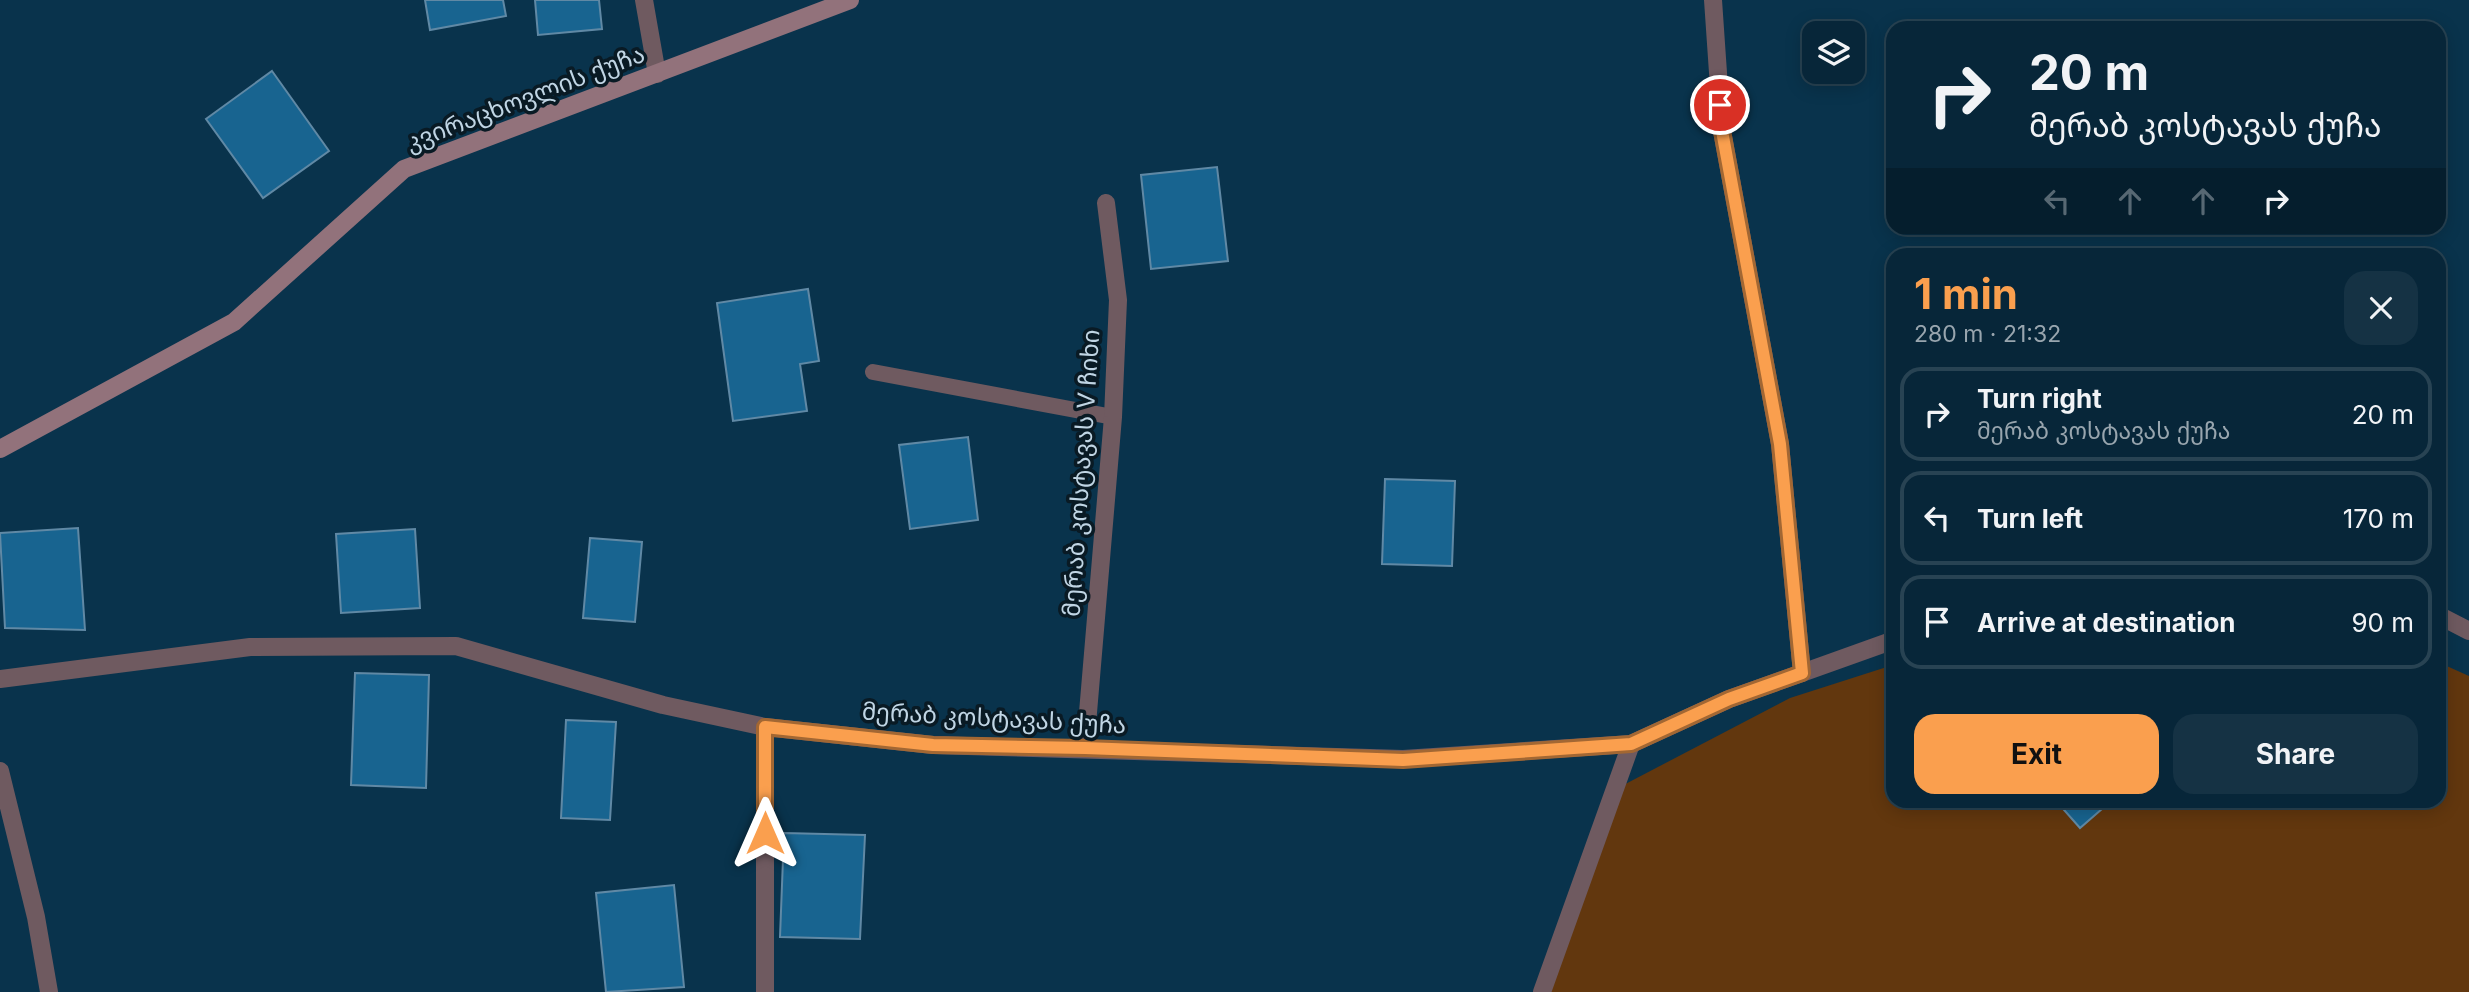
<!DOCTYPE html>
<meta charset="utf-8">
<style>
body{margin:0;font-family:Inter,"Noto Sans Georgian",sans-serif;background:#153244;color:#f1f3f6;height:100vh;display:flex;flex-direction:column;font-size:26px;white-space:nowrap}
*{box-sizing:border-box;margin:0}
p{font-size:23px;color:#98a5ae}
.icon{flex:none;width:38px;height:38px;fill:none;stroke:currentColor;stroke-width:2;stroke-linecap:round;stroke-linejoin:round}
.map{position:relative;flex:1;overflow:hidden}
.details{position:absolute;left:1886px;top:248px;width:560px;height:560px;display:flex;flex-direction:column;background:#072639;border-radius:21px;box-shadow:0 4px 18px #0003,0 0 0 2px #284353}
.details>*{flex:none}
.hud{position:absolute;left:1886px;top:21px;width:560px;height:214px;border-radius:21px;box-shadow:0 4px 18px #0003,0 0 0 2px #284353;background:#072639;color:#f1f3f6;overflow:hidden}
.controls{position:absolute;left:1802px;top:21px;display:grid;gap:14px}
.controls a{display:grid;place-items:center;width:63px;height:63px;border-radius:14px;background:#072639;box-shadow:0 4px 18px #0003,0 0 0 2px #284353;font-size:35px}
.pin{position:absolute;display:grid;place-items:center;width:60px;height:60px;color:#fff;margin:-30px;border:4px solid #fff;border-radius:50%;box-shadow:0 2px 7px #0007}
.me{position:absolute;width:77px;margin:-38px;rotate:0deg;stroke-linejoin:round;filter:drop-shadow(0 0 5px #0008)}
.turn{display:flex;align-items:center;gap:24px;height:147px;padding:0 28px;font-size:32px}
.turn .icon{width:91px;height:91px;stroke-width:2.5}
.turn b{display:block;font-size:49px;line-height:60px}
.lanes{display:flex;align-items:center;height:66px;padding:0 28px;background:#0003;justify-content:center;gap:35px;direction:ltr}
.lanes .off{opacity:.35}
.round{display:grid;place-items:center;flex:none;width:74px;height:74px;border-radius:21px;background:#153244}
.headline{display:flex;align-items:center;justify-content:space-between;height:119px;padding:0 28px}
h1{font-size:42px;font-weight:700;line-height:52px;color:#fa9f4e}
.action{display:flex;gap:14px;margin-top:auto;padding:14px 28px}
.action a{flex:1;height:80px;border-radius:21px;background:#fa9f4e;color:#111;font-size:28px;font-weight:700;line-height:80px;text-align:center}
.action a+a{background:#153244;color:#f1f3f6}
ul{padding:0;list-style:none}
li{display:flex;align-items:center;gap:21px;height:94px;margin:0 14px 10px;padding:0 14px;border:4px solid #284353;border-radius:21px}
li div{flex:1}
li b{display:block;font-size:26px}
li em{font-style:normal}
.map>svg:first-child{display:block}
.green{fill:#62370e}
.building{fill:#186490;stroke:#6089a5;stroke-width:2}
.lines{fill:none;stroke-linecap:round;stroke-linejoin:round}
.lane{stroke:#6f5a60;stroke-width:16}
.street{stroke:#6f5a60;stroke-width:18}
.secondary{stroke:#92727b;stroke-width:18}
.route-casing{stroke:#a26733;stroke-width:18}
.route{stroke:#fa9f4e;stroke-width:12}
.labels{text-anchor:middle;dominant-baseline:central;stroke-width:7;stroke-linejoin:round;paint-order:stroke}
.street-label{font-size:24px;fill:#c0d5e4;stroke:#091a24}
</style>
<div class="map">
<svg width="2469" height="992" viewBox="0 0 2469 992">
<rect width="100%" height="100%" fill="#09334c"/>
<polygon class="green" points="2440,663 2469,676 2469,992 1551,992 1612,791 1790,698 1893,665 1894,802 2440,802"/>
<g class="building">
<polygon points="425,0 503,0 506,16 430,30"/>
<polygon points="535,0 599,0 602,29 538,35"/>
<polygon points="272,71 329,151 263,198 206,119"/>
<polygon points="1217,167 1228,261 1151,269 1141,175"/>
<polygon points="808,289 819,361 800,364 807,411 733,421 717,303"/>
<polygon points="968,437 978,520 910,529 899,445"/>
<polygon points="1385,479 1455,481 1452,566 1382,564"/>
<polygon points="78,528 85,630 5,628 0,533"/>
<polygon points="415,529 420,608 341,613 336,534"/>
<polygon points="590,538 642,542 635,622 583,618"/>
<polygon points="355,673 429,675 426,788 351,785"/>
<polygon points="566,720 616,722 610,820 561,818"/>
<polygon points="2057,802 2110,802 2080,828"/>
<polygon points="784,833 865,835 860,939 780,937"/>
<polygon points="674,885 684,987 606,992 596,893"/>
</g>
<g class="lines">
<polyline class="lane" points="873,372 1113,417"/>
<g class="street">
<polyline points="644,0 657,74"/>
<polyline points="1713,0 1722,131 1780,444 1802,673"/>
<polyline points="2440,616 2469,631"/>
<polyline points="0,679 250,647 456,646 663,705 765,727 933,745 1403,759 1631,744 1729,699 1894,640"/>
<polyline points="1085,748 1113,417 1118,300 1106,203"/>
<polyline points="0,771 36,917 49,992"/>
<polyline points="765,992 765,727"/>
<polyline points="1542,992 1631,744"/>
</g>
<polyline class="secondary" points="0,449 234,322 404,169 850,0"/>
</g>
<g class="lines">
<g class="route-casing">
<polyline id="route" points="765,833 765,727 933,745 1085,748 1403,760 1631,744 1729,699 1802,673 1780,444 1722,131 1720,105"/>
</g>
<use href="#route" class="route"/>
</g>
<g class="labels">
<g class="street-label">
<text transform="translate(525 98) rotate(-21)">კვირაცხოვლის ქუჩა</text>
<text transform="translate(1081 473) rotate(-86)">მერაბ კოსტავას V ჩიხი</text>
<text transform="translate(994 718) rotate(3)">მერაბ კოსტავას ქუჩა</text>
</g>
</g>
</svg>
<div class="controls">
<a><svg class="icon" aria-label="layers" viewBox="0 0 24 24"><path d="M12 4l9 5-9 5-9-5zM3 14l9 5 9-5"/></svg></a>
</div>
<div class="pin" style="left:1720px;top:105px;background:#d93025"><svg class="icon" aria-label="arrive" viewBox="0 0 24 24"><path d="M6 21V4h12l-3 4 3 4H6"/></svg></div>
<svg class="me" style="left:765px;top:833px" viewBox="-20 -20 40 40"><path d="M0-17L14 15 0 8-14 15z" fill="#fa9f4e" stroke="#fff" stroke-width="4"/></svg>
<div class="hud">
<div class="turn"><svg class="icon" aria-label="right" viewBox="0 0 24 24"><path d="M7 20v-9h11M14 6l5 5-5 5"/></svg><div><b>20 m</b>მერაბ კოსტავას ქუჩა</div></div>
<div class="lanes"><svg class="icon off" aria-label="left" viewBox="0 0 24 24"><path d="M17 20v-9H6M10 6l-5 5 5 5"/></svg><svg class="icon off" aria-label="ahead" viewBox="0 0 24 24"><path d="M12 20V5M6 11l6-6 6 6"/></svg><svg class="icon off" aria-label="ahead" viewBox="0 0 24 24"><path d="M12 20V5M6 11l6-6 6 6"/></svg><svg class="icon" aria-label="right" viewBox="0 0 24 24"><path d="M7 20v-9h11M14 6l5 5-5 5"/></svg></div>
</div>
<section class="details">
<div class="headline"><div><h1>1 min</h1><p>280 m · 21:32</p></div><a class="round"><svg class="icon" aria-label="close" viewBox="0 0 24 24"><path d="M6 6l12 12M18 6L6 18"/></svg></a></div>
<ul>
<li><svg class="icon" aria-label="right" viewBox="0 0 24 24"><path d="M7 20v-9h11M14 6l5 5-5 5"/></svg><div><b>Turn right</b><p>მერაბ კოსტავას ქუჩა</p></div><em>20 m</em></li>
<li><svg class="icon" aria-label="left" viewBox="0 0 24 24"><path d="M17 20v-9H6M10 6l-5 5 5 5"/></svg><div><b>Turn left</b></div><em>170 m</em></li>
<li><svg class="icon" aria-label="arrive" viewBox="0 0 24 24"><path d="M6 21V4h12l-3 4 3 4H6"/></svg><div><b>Arrive at destination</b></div><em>90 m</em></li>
</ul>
<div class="action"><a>Exit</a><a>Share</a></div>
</section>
</div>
